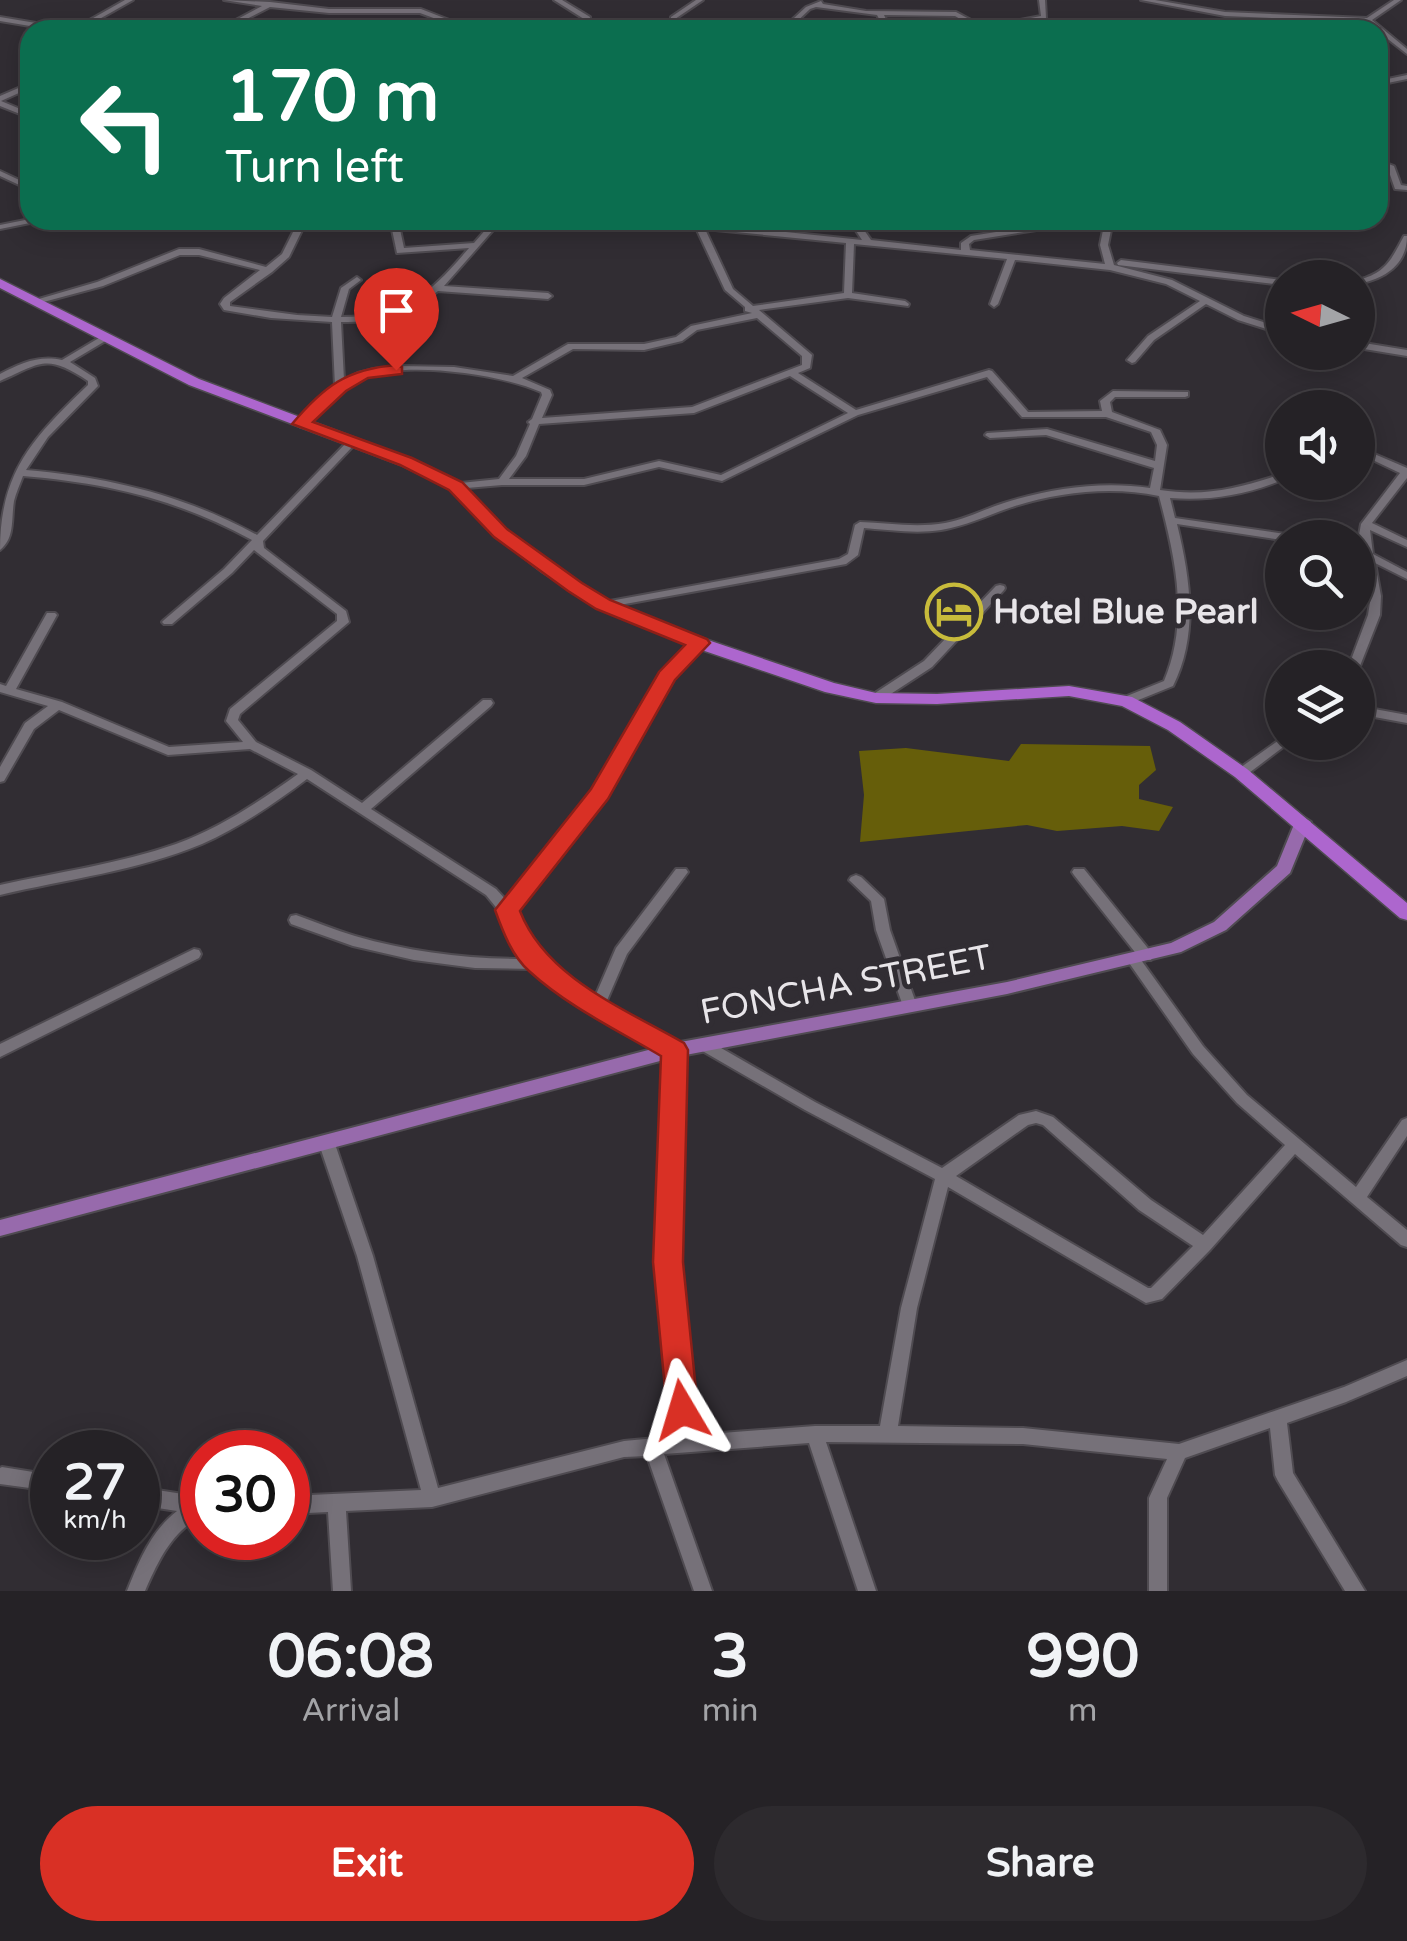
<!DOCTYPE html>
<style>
body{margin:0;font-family:"Varela Round",sans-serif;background:#2d2a2e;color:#f1f3f6;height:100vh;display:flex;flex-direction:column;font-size:38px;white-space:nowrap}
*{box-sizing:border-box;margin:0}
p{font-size:32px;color:#a3a4a7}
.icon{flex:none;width:55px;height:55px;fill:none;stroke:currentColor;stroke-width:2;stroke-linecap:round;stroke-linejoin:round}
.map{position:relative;height:1591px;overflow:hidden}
.details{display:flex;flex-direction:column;background:#252226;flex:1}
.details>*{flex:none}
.top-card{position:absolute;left:20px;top:20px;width:1368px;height:210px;border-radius:30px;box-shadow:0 5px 25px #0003,0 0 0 2px #423f43;background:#0b6e4f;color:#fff;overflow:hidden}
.needle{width:65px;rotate:275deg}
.buttons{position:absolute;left:1265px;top:260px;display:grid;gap:20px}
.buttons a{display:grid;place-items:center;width:110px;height:110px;border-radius:50%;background:#252226;box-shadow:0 5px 25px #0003,0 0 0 2px #423f43;font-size:50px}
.speed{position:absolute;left:30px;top:1430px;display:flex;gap:20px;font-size:50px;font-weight:700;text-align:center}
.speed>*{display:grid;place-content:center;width:130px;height:130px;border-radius:50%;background:#252226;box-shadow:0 5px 25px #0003,0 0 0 2px #423f43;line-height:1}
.speed small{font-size:25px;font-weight:400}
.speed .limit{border:15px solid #d22;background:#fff;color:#111}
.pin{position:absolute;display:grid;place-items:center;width:85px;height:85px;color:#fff;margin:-102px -42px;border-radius:50% 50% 50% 0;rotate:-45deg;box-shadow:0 0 10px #0007}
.pin .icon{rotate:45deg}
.me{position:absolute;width:110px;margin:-55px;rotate:353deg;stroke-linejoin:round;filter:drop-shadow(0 0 8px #0008)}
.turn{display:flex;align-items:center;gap:35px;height:210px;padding:0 40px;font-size:45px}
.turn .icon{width:130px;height:130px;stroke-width:2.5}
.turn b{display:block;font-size:70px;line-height:85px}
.eta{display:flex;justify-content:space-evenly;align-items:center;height:170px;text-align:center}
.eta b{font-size:60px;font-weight:700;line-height:70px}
.action{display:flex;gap:20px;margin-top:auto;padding:20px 40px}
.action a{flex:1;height:115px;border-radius:60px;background:#d93025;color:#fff;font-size:40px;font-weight:700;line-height:115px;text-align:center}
.action a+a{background:#2d2a2e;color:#f1f3f6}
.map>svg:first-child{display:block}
.forest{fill:#665e0a}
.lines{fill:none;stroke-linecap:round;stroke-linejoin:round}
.minor-casing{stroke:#4f4b51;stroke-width:4}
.major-casing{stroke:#4f4b51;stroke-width:4}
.highway-casing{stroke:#4f4b51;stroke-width:3}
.minor{fill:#767179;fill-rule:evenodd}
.major{fill:#976aac;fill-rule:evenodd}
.highway{fill:#ad66ce;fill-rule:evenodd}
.route{fill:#d93025;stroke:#8d1f18;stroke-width:2.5}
.labels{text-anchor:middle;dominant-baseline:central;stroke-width:10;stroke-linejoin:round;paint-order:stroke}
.poi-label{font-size:35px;font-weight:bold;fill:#e8e5e9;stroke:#312d33;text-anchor:start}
.street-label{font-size:35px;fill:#e8e5e9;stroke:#312d33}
</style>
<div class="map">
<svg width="1407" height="1591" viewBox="0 0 1407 1591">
<rect width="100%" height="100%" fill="#312d33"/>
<polygon class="forest" points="1021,744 1150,746 1156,770 1139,785 1139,799 1173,807 1159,831 1122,826 1057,831 1027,825 860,842 864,795 859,751 906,748 1009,761"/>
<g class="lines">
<g class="minor-casing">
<g id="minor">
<polygon points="125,0 133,0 80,30 72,30"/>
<polygon points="224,0 270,2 329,9 421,9 475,30 466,30 420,13 329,13 270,7 225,30 217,30 262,6"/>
<polygon points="554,0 562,0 590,17 587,30 581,30 584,19"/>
<polygon points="696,0 703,0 675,19 671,19 671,17"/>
<polygon points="1039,0 1045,0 1046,18 988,30 979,30 955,16 884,15 891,30 885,30 877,15 816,7 810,9 788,30 781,30 806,7 821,1 823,4 866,11 956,12 984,27 1041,16"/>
<polygon points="1141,0 1155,0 1225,12 1367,18 1394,0 1401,0 1372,20 1407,49 1407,54 1366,22 1225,16"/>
<polygon points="0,17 66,28 69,30 54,30 0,21"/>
<polygon points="416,22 417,23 414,25 337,30 346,24"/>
<polygon points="1407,75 1407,79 1378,85 1378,81"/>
<polygon points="30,83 30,88 1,101 30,113 30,118 0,106 0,96"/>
<polygon points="1378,160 1394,166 1401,185 1407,186 1407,190 1395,189 1388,169 1378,165"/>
<polygon points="0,171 30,185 30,190 0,176"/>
<polygon points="30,219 45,220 0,229 0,225"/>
<path d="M299 220H307L289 257 272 272 230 302V306L297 315 332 317 341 288 357 277 361 280 349 289 341 317C405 317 430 294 469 248L397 253 390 220H398L404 248 474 243 494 220H502L444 286 548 293 552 296 548 299 438 291C410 315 377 322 341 322L344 380 358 373 374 369 400 366 454 367 513 376 568 344H644L676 337 691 326 752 313 745 311V307L725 290 696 228 643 222 639 220 699 223 862 240 849 220H857L871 240 961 250V243L971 236 1071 220H1091L1087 222 974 240 969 244 970 250 1105 264 1100 245 1105 220H1113L1108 245 1114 265 1172 280 1244 316 1282 328V334L1238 320 1206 304 1154 340 1135 362 1132 363 1127 360 1148 336 1200 301 1166 284 1110 270 1015 260 998 304 994 307 990 304 1007 259 854 244 852 293 905 301 909 304 908 306 848 298 759 310 812 355 810 368 798 373 856 410 989 370 992 371 1028 412 1102 411 1100 401 1113 391 1188 392V396L1185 397H1115L1110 402 1112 412 1160 430 1167 445 1160 490C1206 497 1239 488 1282 474V480C1246 495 1209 501 1170 498L1175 518 1292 535 1297 538H1282V540L1177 524C1190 578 1199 634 1173 686L1126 705 1122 704 1120 701 1122 698 1164 681C1190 620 1175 557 1159 496 1112 486 1060 492 1015 506 990 514 967 526 941 530 916 534 890 530 864 528L858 555 846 564 603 608 597 605 599 603 839 559 848 554 855 525 860 522C888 523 917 528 945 523 966 519 985 509 1004 503 1051 488 1102 481 1150 488L1154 468 1046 435 990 438 985 435 987 433 1047 429 1155 461 1157 445 1151 432 1106 417H1022L987 377 858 415 722 481 659 467 584 485H502L455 489 451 488V484L499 479 516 456 530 424 528 422 532 419 542 395 541 392C500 374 407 361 364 377 340 386 322 408 304 426L301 427 296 424 298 422 335 386 332 322 271 318 224 310 220 304 224 298 260 270 199 255H180L103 286 36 304 32 301 97 282 179 249H199L266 267 282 254ZM705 229 846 243 844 293 753 306 733 289ZM757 318 802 356V365L692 407 542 418 552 395 550 390 522 378 573 349 644 350 682 341 697 330ZM790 376 848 413 721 475 659 461 584 479H509L526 456 539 424 694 413Z"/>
<path d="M1404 236H1407C1407 265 1384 279 1358 284V280C1386 273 1391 260 1404 236Z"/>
<polygon points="1121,260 1282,280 1282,285 1118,265 1117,263"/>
<path d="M104 335 107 336V340L70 362 95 378 98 386 48 437 26 470C108 477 184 495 257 535L348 441H354V445L263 541 264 548 346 611 349 622 240 714 238 720 256 742 311 770 362 803 483 700H491L493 703 491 706 371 809 496 889 507 901 594 791 662 673 695 640 699 639 705 643 671 678 603 797 513 912C519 924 524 937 531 948 546 970 572 985 594 999L616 948 676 869H686L688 872 627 954 605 1005 680 1046 682 1050 676 1262 695 1435 815 1426H880L901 1308 935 1179 805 1110 699 1049 697 1045 699 1041 704 1039 709 1041 815 1102 942 1168 1019 1115 1036 1111 1053 1117 1151 1200 1203 1235 1285 1145 1237 1103 1193 1054 1127 960 1129 956H1138L1074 875 1072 872 1074 869H1084L1151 952 1153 956 1151 960H1141L1203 1046 1247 1095 1356 1187 1402 1120 1407 1118V1136L1367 1197 1407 1230V1247L1401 1245 1295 1154 1210 1250 1162 1299 1146 1303 948 1187 917 1308 898 1426 1023 1428 1179 1444 1344 1387 1407 1360V1376L1346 1402 1287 1423 1293 1473 1365 1591H1345L1278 1481 1275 1475 1270 1428 1185 1458 1167 1498V1591H1149V1498L1167 1459 1023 1444 826 1442 876 1591H858L809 1443 664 1454 712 1591H694L647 1456 624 1457 432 1507 346 1511 351 1591H333L328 1512 288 1514V1496L421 1490 357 1256 319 1144 322 1140 327 1138 332 1140 335 1144 373 1256 438 1488 624 1441 677 1436 660 1262 668 1053 578 1003 533 969 475 968 414 960 353 946 291 924 289 920 291 916 296 915C316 922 335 930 355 936 410 952 467 959 524 959L499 911 486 895 307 779C274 804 240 827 202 844 138 871 67 879 0 895V885C58 872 119 864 176 844 220 828 260 801 298 774L250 749 168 755 59 710 34 729 4 781 0 782V767L25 723 48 706 0 692V684L6 686 47 613H55L57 615 16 689 62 702 169 747 243 742 226 721 230 709 337 621V614L254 550 232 573 172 624H164L162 622 164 620 224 569 252 540C177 499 107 483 23 476 20 484 16 493 14 501 11 520 15 538 0 550 0 471 34 437 88 385V381C46 353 41 363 0 381V374C21 363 39 355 62 360ZM1036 1123 1043 1125 1139 1210 1193 1246 1151 1288H1148L956 1176 1028 1125Z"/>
<polygon points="1358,342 1407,350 1407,356 1358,348"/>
<polygon points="1358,447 1407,468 1407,478 1372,523 1407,540 1407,547 1370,530 1373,554 1407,572 1407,579 1375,563 1381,596 1380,615 1358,671 1358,668 1348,668 1368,615 1371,596 1359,535 1361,524 1400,473 1358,453"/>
<polygon points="1000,585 1004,586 1005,588 1004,590 932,667 880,701 872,701 870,698 872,695 924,661 996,586"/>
<polygon points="1358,706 1407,715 1407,723 1358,714"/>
<polygon points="1282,738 1282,742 1288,742 1286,745 1245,776 1237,776 1235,773 1237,770"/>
<polygon points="856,875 861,877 884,899 890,930 917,1006 915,1010 910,1012 905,1010 903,1006 876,930 871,901 849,880 851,877"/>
<polygon points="194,949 199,950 201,954 199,958 0,1057 0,1044"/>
<polygon points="2,1467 52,1475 52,1491 0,1484 0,1468"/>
<path d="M138 1487 202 1497V1516C172 1531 158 1561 145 1591H127C139 1561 151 1531 177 1511L138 1505Z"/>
</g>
</g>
<g class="major-casing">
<polygon id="major" points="1303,817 1311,822 1290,873 1226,930 1181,952 1007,994 675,1057 0,1236 0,1220 675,1043 1007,982 1171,943 1214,922 1277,866 1295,822"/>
</g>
<g class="highway-casing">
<polygon id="highway" points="0,279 199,379 411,459 460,483 506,530 552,566 608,602 705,639 834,683 876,693 937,694 1069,686 1132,697 1180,722 1247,769 1407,903 1407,920 1400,918 1235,777 1168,730 1122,706 1069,696 937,704 876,703 825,692 693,647 598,608 542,572 496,536 450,489 401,465 189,385 0,288"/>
</g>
<use href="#minor" class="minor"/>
<use href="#major" class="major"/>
<use href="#highway" class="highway"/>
</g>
<path class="route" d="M396 365 402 367V374L368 378 346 391 313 422 412 458 462 482 507 529 582 583 610 600 707 639 710 643 675 680 608 799 520 911C546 978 625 1009 684 1043L688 1050 683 1262 698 1410 693 1420 682 1425 671 1420 667 1410 653 1262 661 1056C617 1030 567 1006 529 971 512 956 503 932 495 910L591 789 659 672 685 645 596 609 568 591 494 537 449 490 400 465 292 424C324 386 347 369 396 365Z"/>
<defs>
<g id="hotel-ring" transform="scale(2.875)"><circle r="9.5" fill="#312d33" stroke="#c8bb3b" stroke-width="1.5"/><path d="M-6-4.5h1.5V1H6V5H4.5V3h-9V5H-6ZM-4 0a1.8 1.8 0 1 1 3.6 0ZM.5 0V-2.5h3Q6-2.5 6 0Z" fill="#c8bb3b"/></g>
</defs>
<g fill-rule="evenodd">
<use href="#hotel-ring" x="954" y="612"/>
</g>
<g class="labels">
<g class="poi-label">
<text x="993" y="612">Hotel Blue Pearl</text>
</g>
<g class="street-label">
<text transform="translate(846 985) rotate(-11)">FONCHA STREET</text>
</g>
</g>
</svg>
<div class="buttons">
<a><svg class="needle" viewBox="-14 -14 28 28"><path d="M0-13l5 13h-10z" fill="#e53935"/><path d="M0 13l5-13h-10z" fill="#a3a4a7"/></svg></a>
<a><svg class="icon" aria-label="sound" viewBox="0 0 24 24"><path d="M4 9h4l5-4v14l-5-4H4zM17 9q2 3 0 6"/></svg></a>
<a><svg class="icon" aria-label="search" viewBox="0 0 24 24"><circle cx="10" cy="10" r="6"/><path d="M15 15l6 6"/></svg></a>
<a><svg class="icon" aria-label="layers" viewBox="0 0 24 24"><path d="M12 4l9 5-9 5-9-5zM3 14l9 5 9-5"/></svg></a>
</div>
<div class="speed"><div>27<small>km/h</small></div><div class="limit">30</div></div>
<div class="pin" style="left:396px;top:370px;background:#d93025"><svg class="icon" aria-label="arrive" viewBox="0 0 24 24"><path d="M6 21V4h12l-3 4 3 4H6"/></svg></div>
<svg class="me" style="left:682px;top:1410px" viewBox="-20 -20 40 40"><path d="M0-17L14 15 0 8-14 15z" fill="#d93025" stroke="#fff" stroke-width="4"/></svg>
<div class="top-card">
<div class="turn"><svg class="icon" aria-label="left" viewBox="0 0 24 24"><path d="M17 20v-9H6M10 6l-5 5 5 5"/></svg><div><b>170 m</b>Turn left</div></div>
</div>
</div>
<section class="details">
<div class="eta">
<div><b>06:08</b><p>Arrival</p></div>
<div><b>3</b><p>min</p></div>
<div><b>990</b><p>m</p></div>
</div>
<div class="action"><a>Exit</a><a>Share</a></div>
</section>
